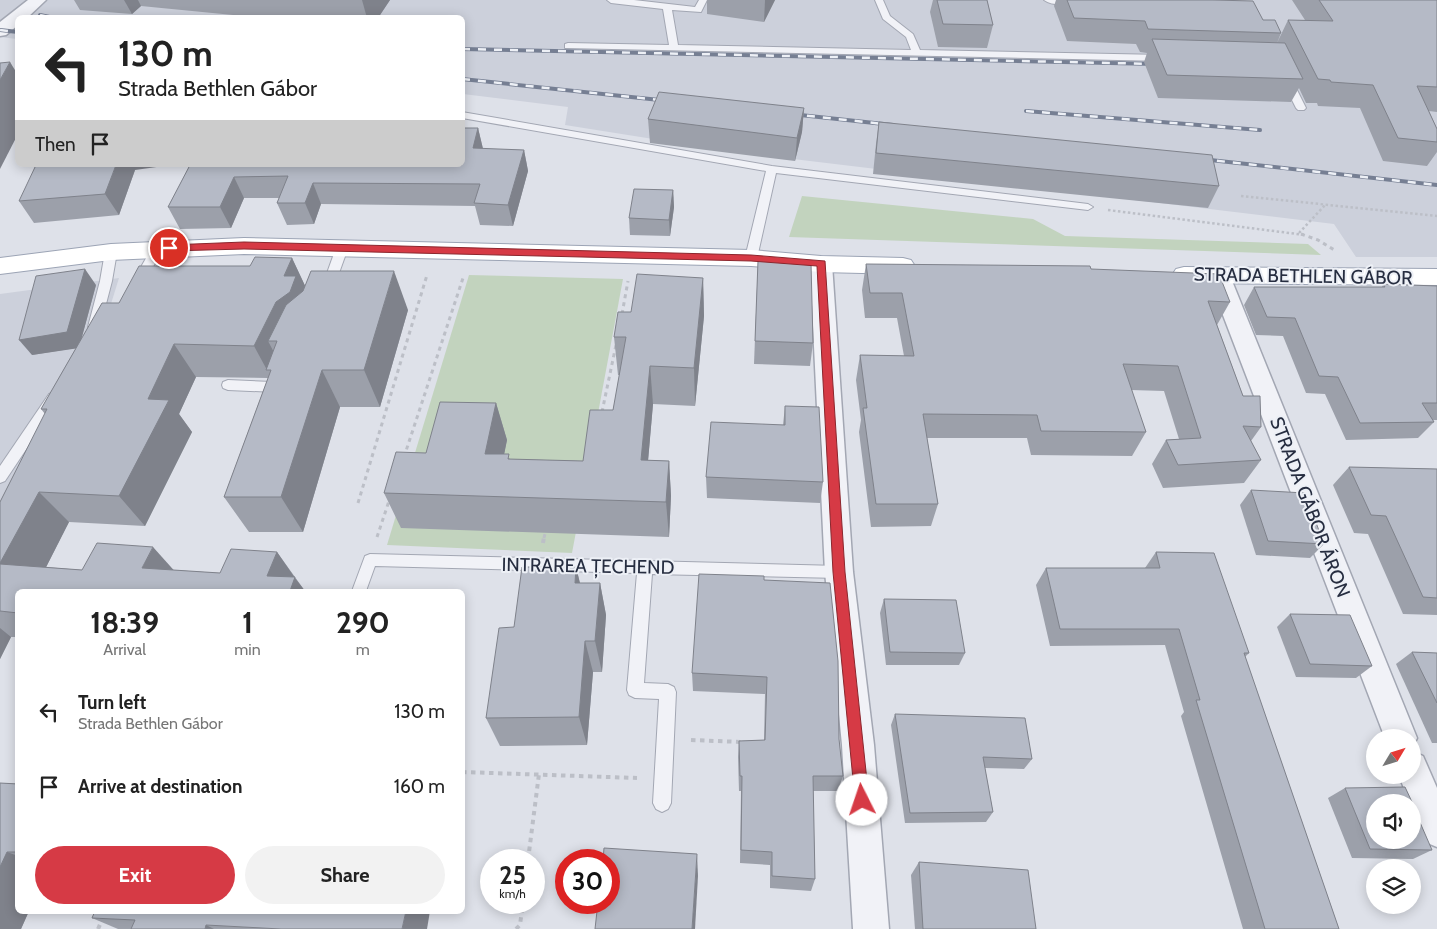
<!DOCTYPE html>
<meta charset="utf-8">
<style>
body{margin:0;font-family:Cabin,sans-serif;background:#f2f2f2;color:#222;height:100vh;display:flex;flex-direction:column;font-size:19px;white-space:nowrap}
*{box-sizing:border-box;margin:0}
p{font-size:16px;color:#767676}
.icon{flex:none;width:28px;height:28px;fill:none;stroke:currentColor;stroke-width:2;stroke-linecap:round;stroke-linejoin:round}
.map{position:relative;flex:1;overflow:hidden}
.sheet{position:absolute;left:15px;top:589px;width:450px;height:325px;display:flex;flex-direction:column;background:#fff;border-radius:8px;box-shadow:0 2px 12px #0003}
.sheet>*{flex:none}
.hud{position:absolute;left:15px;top:15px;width:450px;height:152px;border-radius:8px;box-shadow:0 2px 12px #0003;background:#fff;color:#222;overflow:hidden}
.needle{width:32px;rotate:52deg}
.buttons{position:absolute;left:1366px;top:729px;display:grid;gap:10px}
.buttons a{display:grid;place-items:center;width:55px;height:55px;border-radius:50%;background:#fff;box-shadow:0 2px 12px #0003;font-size:25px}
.speed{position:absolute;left:480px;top:849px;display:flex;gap:10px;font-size:25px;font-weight:700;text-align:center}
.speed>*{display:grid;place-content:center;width:65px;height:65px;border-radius:50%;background:#fff;box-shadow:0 2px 12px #0003;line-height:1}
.speed small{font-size:12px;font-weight:400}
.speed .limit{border:8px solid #d22;background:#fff;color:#111}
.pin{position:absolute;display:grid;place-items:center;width:42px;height:42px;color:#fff;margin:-21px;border:2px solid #fff;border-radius:50%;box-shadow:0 1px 5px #0007}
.me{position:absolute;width:55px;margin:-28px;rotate:356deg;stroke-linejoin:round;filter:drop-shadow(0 0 4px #0008)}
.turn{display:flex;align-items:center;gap:18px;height:105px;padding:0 20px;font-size:22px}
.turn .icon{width:65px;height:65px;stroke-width:2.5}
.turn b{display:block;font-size:35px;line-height:42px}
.then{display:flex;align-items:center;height:48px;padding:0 20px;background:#0003;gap:10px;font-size:19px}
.eta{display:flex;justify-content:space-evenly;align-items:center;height:85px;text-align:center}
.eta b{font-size:30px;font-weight:700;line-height:35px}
.action{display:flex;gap:10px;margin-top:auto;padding:10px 20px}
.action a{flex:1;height:58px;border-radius:30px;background:#d63a45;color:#fff;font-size:20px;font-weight:700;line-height:58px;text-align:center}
.action a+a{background:#f2f2f2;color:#222}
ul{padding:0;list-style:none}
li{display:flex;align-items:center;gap:15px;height:75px;padding:0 20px}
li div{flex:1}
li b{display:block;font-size:19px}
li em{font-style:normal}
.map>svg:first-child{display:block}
.built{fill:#ccd0db}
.green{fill:#c2d3be}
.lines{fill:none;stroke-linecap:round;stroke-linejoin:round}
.lane-casing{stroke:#a3a7b3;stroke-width:2}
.street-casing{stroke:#a3a7b3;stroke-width:3}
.primary-casing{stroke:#9ca4b5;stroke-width:2}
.path-far2{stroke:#bcbfc7;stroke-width:2.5;stroke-dasharray:2.5 2.5;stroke-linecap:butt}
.path-far1{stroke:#bcbfc7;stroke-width:3;stroke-dasharray:4 4;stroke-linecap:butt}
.path{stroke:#bcbfc7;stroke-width:4;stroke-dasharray:4.5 4.5;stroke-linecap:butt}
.lane{fill:#f1f2f7;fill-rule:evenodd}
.street{fill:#f1f2f7;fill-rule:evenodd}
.primary{fill:#fff;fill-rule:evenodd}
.rail-casing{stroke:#767f93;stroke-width:4}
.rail{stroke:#edf0f6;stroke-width:2.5;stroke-dasharray:8;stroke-linecap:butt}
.wall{fill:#9ca0aa}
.shaded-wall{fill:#7f828b}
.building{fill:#b5bac6;stroke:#7f828b}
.route{fill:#d63a45;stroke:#8b262d}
.labels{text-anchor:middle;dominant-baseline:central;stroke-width:4;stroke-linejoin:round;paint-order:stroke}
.street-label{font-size:19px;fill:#262d40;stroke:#edf0f6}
</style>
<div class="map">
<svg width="1437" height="929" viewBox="0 0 1437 929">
<rect width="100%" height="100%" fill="#dee1e9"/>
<g class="built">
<polygon points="0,0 1437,0 1437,257 1356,257 1334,224 735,152 565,125 568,107 463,94 462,18 18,18 17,39 0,37"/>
<polygon points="119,278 98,346 0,516 0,294"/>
</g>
<g class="green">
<polygon points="802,196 1033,219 1065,236 1308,244 1321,255 789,237"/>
<polygon points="469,275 623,279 572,553 387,545"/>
</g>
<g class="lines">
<g class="lane-casing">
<g id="lane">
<polygon points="607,0 634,0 695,7 699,0 707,0 701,12 672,10 678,45 911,50 906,37 883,19 875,0 883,0 890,16 913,34 920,50 1163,55 1168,58 1163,61 565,48 565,44 568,43 669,45 663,9 611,3"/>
<path d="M1044 0H1078C1070 6 1052 6 1044 0Z"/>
<polygon points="1287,77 1292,80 1306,108 1304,110 1298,110 1296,108 1282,80"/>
<polygon points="462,112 772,166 1088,204 1093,207 1088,210 776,173 757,258 751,262 745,258 766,171 462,118"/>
<polygon points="342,244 348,248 334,287 332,290 324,290 322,287 336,248"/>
<polygon points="157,245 163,249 145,281 143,284 135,284 133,281 153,246"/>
<polygon points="111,248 117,252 112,281 100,327 94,331 88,327 100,281 105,252"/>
<polygon points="279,376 284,378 285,381 281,390 276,392 228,390 223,388 222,385 223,382 228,380 272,382 274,378"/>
<polygon points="54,392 59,394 61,397 5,481 0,483 0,466 49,394"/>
<polygon points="370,554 839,566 844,567 846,572 844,577 839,578 652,574 644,683 668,684 674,687 676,692 671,803 668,809 662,812 656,809 653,803 659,699 635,698 629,695 627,690 637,573 375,566 366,591 352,591 365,556"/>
</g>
</g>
<g class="street-casing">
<g id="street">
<polygon points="28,0 46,0 27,18 18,18 18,25 6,35 0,36 0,22"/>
<polygon points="821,257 829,259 832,264 853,572 874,745 889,929 853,929 842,745 825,572 810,264 813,259"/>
<polygon points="1219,268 1227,271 1230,276 1417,738 1412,748 1412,738 1385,738 1208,276 1211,271"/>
<polygon points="1412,751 1423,756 1437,788 1437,847 1425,842 1412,810 1412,802 1409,802 1399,775 1412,775"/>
</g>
</g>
<g class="primary-casing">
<g id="primary">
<polygon points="244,238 751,250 821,256 903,258 911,260 915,266 911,272 903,274 821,272 751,266 244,254 111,260 0,274 0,258 111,244"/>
<polygon points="1184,267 1437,269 1437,285 1184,283 1176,281 1172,275 1176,269"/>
</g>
</g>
<g class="path-far2">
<polyline points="1241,196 1437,216"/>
<polyline points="1108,210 1305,235"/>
<polyline points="1299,233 1326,204"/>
</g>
<g class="path-far1">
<polyline points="1301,234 1318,240 1336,251"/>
<polyline points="622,314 628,281"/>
<polyline points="602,412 616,345"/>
<polyline points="404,457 464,275"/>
<polyline points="358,503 427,275"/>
<polyline points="377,537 390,498"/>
<polyline points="544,538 546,529"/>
</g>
<g class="path">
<polyline points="543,543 544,537"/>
<polyline points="691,740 742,742"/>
<polyline points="462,772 637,778"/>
<polyline points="528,860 539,774"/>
<polyline points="98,929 106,911"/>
<polyline points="516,929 520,925 523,902"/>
</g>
<use href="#lane" class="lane"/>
<use href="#street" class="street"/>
<use href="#primary" class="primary"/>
<g class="rail-casing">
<g id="rail">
<polyline points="40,15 54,18"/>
<polyline points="0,30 18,32"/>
<polyline points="462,49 1157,64"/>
<polyline points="462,79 669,101"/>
<polyline points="1026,111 1260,130"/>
<polyline points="791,114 893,125"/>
<polyline points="1201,159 1437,185"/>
</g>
</g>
<use href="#rail" class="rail"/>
</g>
<g class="wall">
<polygon points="74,0 390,0 378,18 263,18 141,6 132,14 80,10"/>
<polygon points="707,0 775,0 764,22 707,14"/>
<polygon points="933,0 987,0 993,25 987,48 938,47 930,12"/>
<polygon points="1056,0 1213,0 1263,20 1281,33 1277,43 1288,20 1305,20 1292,0 1437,0 1437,112 1429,111 1437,129 1437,152 1427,166 1383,161 1360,108 1318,106 1317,103 1306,103 1299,88 1291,102 1158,98 1144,62 1147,53 1140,52 1136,44 1067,41 1054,6"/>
<polygon points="804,108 802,132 795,161 650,143 648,119"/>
<polygon points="879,122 1219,186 1208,208 873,174 876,144"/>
<polygon points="478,128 483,149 524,150 528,171 513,226 480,225 475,206 321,204 314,224 287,225 277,203 279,198 244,198 231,228 180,229 168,207 190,165"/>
<polygon points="135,170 119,215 34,223 19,201"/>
<polygon points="673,190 674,207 670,236 630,235 629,218"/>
<polygon points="292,258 305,286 408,310 380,407 340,407 303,532 249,532 224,497 268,378 196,377 179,414 192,432 145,526 69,522 46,567 82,570 173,570 220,573 277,552 305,591 18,591 18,637 11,637 0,659 0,502 45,414 41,409 76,348 32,355 96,285 81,340 119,303 250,266"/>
<polygon points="758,261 813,343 810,366 754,364"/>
<polygon points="866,264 1091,269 1230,302 1217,325 1243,396 1261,427 1251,441 1261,460 1244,483 1163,488 1152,464 1166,440 1179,439 1164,391 1131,390 1146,432 1132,456 1031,455 1027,438 927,438 938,504 931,526 871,527 859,432 861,420 856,380 860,355 904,356 897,318 865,318 862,290"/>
<polygon points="703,278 704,316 695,406 653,404 648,460 669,461 671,496 669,537 401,528 384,493 426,453 496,403 507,440 504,454 510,459 583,461 613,410 620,375 618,375 614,337"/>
<polygon points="1383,284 1437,286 1437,420 1433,420 1434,422 1418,438 1346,440 1325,394 1306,393 1283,336 1256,335 1244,305 1254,287 1382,287"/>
<polygon points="785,406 823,482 820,503 707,498 706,477 783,425"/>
<polygon points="1349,467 1437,469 1437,615 1403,614 1368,534 1354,533 1333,485"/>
<polygon points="1251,490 1324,544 1310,558 1256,555 1240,505"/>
<polygon points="1156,552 1249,653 1245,657 1339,929 1243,929 1181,716 1184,712 1165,645 1050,646 1036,585 1046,568 1145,568"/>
<polygon points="576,567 580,583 600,583 606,615 602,672 593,672 587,745 500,746 486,718 514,627"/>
<polygon points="764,580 839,739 843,776 838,791 813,791 815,879 811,891 770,888 770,865 740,863 741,791 739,791 738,757 739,741 764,740 765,694 693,691 692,673"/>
<polygon points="884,599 965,653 959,665 886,665 880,613"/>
<polygon points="1290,614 1372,666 1356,678 1296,677 1277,627"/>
<polygon points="1412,652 1437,653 1437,743 1432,743 1396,664"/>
<polygon points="895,714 1032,759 1024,769 985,768 993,812 986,822 905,823 891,725"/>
<polygon points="0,783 18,784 18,911 29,911 21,929 0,929"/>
<polygon points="1345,788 1432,850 1413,859 1352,858 1328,798"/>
<polygon points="919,862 1036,929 915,929 911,875"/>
<polygon points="92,918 427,929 118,929"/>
</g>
<g class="shaded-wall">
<polygon points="124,0 138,0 141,6 132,14"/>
<polygon points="362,0 390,0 378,18 367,18"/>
<polygon points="765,0 775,0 764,22"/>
<polygon points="10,62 18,75 18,134 0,169 0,80"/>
<polygon points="804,108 802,132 795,161 797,138"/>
<polygon points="478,128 483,149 473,148"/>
<polygon points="524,150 528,171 513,226 508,205"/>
<polygon points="116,165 171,165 135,170 119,215 105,194"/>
<polygon points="234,177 244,198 231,228 220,207"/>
<polygon points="313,183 321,204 314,224 305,203"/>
<polygon points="673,190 674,207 670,236 669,220"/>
<polygon points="292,258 308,292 277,341 268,341 279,362 271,370 267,370 254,346"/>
<polygon points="85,269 96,285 79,348 32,355 19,340"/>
<polygon points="394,271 408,310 380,407 364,370"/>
<polygon points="703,278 704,316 695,406 694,368"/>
<polygon points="174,344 196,377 179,414 192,432 145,526 119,496 148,399"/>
<polygon points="650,366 653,404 645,496 641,460"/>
<polygon points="322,370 340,407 303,532 281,497"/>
<polygon points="496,403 507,440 497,490 485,454"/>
<polygon points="669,461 671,496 669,537 666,502"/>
<polygon points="39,492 69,522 34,591 0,565 0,563"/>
<polygon points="153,547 179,576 142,568"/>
<polygon points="277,552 295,578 305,591 279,591 267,576"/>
<polygon points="576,567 584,600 575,583"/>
<polygon points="600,583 606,615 602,672 595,641"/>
<polygon points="0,628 11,637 0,659"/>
<polygon points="585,641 593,672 587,745 579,717"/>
<polygon points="7,852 18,856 18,911 29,911 21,929 0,929 0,867"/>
<polygon points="697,854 698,876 695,929 692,929"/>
<polygon points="406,911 430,911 427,929 402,929"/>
<polygon points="206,925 214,929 205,929"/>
</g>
<g class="building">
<polygon points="937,0 987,0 993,25 943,24"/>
<polygon points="1067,0 1213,0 1253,1 1263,20 1275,20 1281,33 1148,29 1145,21 1074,18"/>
<polygon points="1319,0 1437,0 1437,87 1417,86 1437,129 1437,142 1398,138 1373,85 1331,82 1330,80 1318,79 1288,20 1333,21"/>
<polygon points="1152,39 1285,43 1303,79 1167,75"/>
<polygon points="10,62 0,80 0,63"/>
<polygon points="659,92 804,108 797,138 648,119"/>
<polygon points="879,122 1212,155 1219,186 876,153"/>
<polygon points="462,128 478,128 473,148 524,150 508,205 474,203 480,184 313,183 305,203 277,203 288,176 234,177 220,207 168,207 190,165 462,165"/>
<polygon points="36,165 116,165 105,194 19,201"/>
<polygon points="634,189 673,190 669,220 629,218"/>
<polygon points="255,257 292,258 284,276 296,276 290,292 276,302 254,346 174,344 148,399 169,400 119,496 39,492 0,563 0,502 47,409 41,409 102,303 119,303 139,266 250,266"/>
<polygon points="758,261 811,263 813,343 755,341"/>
<polygon points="866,264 1090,266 1091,269 1219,274 1230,302 1208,301 1243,396 1260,396 1261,427 1243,426 1261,460 1178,465 1166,440 1201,438 1178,366 1123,364 1146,432 1041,431 1037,415 923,414 938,504 876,504 863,408 867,408 860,355 914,356 902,293 870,293"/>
<polygon points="85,269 67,332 19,340 36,276"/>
<polygon points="311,271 394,271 364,370 322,370 281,497 224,497 271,370 266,370 277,341 268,341 286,305 303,291"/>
<polygon points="637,274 703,278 694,368 650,366 641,460 669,461 666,502 384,493 396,452 426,453 440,402 496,403 485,454 509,454 508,459 583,461 590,410 613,410 626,337 614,337 618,312 631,312"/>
<polygon points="1383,284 1437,286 1437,403 1422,403 1434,422 1360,423 1338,377 1319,376 1295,318 1267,317 1254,287 1385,287"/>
<polygon points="785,406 819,407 823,482 706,477 711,422 785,425"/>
<polygon points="1349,467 1437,469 1437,598 1423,597 1386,516 1371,515"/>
<polygon points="1251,490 1305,493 1324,544 1268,541"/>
<polygon points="97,543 153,547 142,568 220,573 231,549 277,552 267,576 295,577 290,591 18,591 18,613 0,611 0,564 82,570"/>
<polygon points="1156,552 1214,553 1249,653 1244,653 1339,929 1265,929 1196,700 1200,700 1179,629 1060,629 1046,568 1160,568"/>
<polygon points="522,567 576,567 575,583 600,583 595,641 585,641 579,717 486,718 499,628 514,627"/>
<polygon points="699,574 764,576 764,580 830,583 838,661 839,739 843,776 813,776 815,879 772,876 772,852 741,850 742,776 740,776 739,741 765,740 767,677 692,673"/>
<polygon points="884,599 956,600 965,653 890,652"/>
<polygon points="1290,614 1350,615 1372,666 1310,664"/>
<polygon points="1412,652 1437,653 1437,703"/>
<polygon points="895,714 1025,718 1032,759 983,757 993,812 910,813"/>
<polygon points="0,783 18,784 18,852 7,852 0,867"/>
<polygon points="1405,787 1412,802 1375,802 1375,840 1412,840 1412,804 1432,850 1370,849 1345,788"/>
<polygon points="604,848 697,854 692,929 595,929 598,902 609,902 609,860 603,860"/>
<polygon points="919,862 1028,870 1036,929 923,929"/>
<polygon points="95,911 406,911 402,929 281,929 206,925 205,929 131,929 135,920 92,918"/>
</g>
<polygon class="route" points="244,242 751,255 825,261 845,572 869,800 867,806 862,808 857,806 855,800 833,572 817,266 751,261 244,249 169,251 165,248 169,245"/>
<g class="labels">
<g class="street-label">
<text transform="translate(1303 276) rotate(1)">STRADA BETHLEN GÁBOR</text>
<text transform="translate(1310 507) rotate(69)">STRADA GÁBOR ÁRON</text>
<text transform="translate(588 566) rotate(1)">INTRAREA ȚECHEND</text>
</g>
</g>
</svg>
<div class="buttons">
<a><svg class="needle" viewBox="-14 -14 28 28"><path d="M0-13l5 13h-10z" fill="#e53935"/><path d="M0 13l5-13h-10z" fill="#767676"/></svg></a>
<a><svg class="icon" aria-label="sound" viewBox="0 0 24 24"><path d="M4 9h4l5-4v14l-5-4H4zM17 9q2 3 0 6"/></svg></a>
<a><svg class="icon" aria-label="layers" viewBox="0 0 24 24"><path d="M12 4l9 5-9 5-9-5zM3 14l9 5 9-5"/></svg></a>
</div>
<div class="speed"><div>25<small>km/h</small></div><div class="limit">30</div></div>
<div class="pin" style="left:169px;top:248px;background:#d93025"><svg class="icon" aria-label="arrive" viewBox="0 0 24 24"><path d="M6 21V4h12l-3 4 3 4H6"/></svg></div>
<svg class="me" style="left:862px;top:800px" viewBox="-20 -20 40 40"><circle r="19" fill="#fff"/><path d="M0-13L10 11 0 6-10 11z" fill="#d63a45"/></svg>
<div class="hud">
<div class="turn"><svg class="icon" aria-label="left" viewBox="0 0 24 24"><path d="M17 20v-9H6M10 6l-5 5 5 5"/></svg><div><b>130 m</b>Strada Bethlen Gábor</div></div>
<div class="then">Then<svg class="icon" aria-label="arrive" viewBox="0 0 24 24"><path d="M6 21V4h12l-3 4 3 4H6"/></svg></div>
</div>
<section class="sheet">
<div class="eta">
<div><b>18:39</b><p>Arrival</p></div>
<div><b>1</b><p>min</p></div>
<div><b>290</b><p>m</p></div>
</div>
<ul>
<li><svg class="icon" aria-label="left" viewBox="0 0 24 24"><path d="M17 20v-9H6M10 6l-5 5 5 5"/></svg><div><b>Turn left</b><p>Strada Bethlen Gábor</p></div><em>130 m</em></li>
<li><svg class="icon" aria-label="arrive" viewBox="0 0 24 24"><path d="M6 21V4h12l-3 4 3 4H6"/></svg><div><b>Arrive at destination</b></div><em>160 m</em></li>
</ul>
<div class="action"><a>Exit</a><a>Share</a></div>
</section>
</div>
